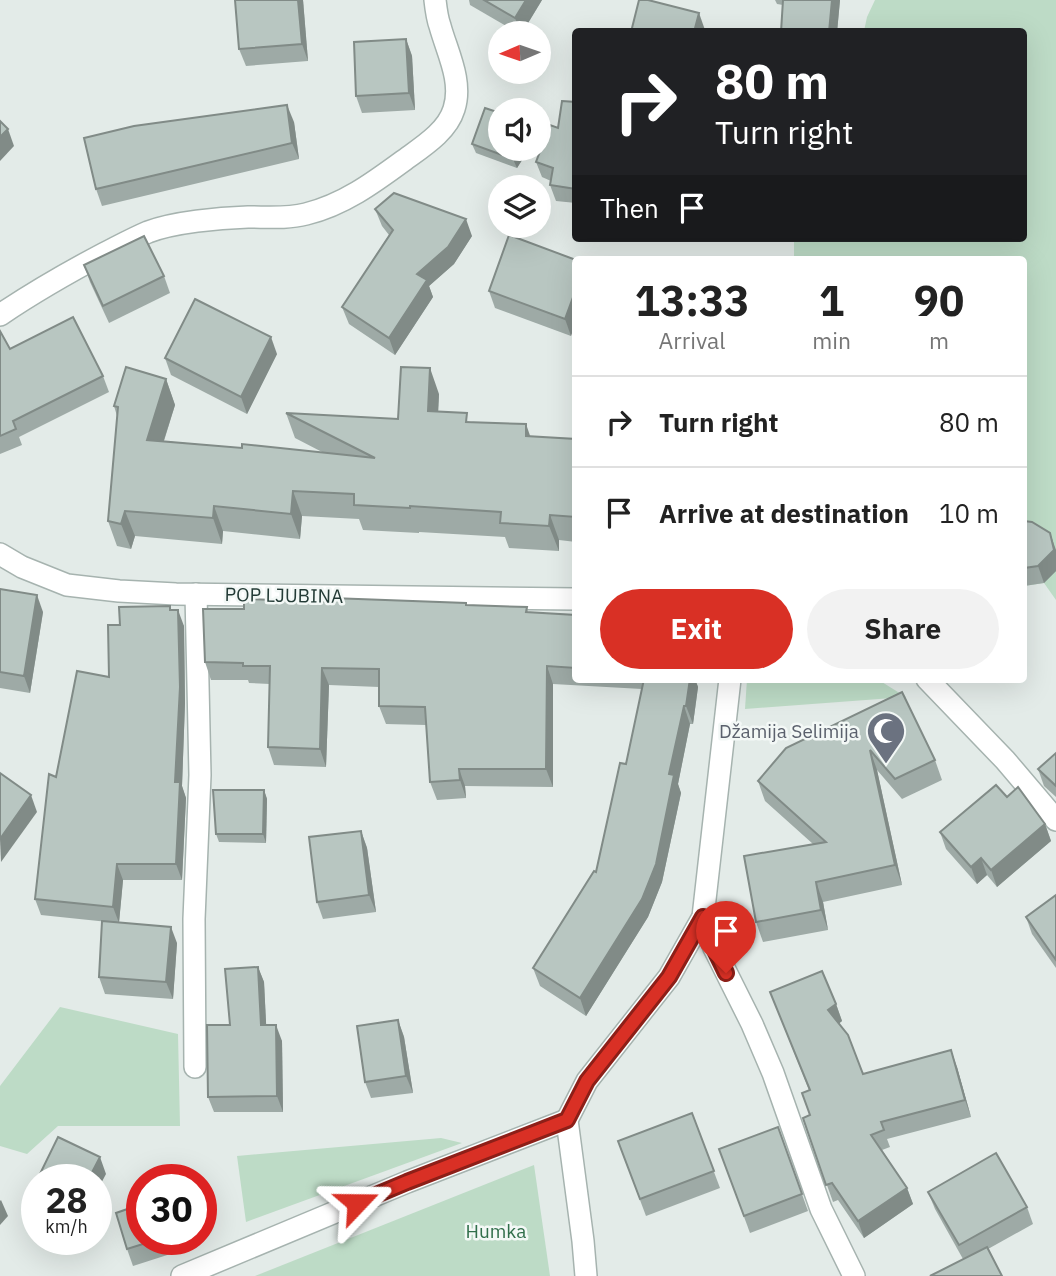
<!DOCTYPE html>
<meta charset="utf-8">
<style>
body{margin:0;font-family:"IBM Plex Sans",sans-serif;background:#f2f2f2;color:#222;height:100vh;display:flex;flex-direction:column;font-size:26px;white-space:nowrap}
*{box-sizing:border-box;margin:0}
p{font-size:23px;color:#767676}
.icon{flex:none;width:38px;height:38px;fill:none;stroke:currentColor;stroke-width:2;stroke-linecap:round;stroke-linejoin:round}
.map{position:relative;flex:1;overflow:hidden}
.sheet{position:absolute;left:572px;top:256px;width:455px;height:427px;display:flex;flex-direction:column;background:#fff;border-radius:7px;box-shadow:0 7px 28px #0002}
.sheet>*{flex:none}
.banner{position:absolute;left:572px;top:28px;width:455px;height:214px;border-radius:7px;box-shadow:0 7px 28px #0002;background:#202124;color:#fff;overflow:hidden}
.needle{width:46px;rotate:268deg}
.buttons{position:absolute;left:488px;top:21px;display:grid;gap:14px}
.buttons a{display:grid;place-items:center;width:63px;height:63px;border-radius:50%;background:#fff;box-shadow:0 7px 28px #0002;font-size:35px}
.speed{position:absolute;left:21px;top:1164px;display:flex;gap:14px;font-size:35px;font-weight:700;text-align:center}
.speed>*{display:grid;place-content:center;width:91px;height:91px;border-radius:50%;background:#fff;box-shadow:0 7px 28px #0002;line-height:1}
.speed small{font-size:18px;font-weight:400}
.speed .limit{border:10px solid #d22;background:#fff;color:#111}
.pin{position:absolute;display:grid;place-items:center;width:60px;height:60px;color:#fff;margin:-72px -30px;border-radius:50% 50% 50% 0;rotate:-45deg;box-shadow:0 0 7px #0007}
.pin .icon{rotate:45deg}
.me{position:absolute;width:77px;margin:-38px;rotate:67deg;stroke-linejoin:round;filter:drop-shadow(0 0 5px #0008)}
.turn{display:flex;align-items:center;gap:24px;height:147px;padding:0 28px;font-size:32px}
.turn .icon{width:91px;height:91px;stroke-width:2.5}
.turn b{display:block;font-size:49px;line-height:60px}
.then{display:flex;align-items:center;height:66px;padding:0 28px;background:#0003;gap:14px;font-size:26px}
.eta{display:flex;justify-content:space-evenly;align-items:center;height:119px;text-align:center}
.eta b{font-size:42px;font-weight:700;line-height:49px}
.action{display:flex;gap:14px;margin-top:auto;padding:14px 28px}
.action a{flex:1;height:80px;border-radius:42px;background:#d93025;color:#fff;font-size:28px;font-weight:700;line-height:80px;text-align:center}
.action a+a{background:#f2f2f2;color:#222}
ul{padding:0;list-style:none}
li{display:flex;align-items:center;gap:21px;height:91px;padding:0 28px;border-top:2px solid #e0e0e0}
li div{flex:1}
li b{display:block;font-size:26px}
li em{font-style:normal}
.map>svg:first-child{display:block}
.green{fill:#bddbc6}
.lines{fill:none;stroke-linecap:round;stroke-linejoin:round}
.street-casing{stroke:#a6b3af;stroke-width:24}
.street{stroke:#fff;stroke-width:21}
.wall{fill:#9eaaa6}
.shaded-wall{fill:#818b87}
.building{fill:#b8c6c1;stroke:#818b87;stroke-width:2}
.route-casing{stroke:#8d1f18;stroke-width:18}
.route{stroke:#d93025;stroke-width:12}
.labels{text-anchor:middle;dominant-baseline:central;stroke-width:5;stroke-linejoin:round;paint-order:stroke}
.street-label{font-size:19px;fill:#243b36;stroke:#f3f8f6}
.worship-label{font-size:19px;fill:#5b616d;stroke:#f3f8f6;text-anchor:end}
.park-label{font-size:19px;fill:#316f4b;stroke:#f3f8f6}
</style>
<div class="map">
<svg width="1056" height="1276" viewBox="0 0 1056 1276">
<rect width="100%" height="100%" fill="#e3ebe8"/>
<g class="green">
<polygon points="875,0 1056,0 1056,600 1044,583 1024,586 1024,259 794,259 794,238 1024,238 1024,32 864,31 867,17"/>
<polygon points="747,679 877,679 906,697 745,709"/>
<polygon points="60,1007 178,1034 180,1126 58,1126 27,1154 0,1146 0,1086"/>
<polygon points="441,1138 462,1143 246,1222 237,1156"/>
<polygon points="534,1165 550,1276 255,1276"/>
</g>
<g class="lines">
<g class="street-casing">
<g id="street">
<path d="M0 315C34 292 69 272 105 253 119 246 134 238 148 232 174 222 219 218 248 217 267 217 287 219 306 214 343 205 373 183 403 161 422 147 447 132 454 109 463 81 447 52 440 26 437 18 436 9 435 0"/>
<polyline points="0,554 22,567 67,585 119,591 176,594 576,599"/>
<polyline points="927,679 1005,760 1056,820"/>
<polyline points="703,917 714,948 752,1024 773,1073 821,1209 854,1276"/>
<polyline points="195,1067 194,919 200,775 196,594"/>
<polyline points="182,1276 407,1182 567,1120"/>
<polyline points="586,1276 583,1241 567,1120 587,1081 669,977 703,917 730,679"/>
</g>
</g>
<use href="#street" class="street"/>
</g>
<g class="wall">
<polygon points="235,0 303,0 308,61 246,66 239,49"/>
<polygon points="469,0 542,0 522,33 518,33 470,5"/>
<polygon points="775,0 840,0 837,32 783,5 777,4"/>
<polygon points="406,39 412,56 415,110 362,113 356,96"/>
<polygon points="576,102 576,203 556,201 550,185 551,181 542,177 536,162"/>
<polygon points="294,122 299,159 102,206 96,189"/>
<polygon points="472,144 529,149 517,168 476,153"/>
<polygon points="375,209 472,236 454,264 429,286 433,297 395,355 349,324 342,307 389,235 382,226"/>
<polygon points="576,260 571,336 495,308 489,291"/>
<polygon points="84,265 164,276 170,293 109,323 90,282"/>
<polygon points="0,331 10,349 103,376 109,392 19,437 22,445 0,454"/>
<polygon points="277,354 247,414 171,375 165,358"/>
<polygon points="166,379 175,405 164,441 242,448 324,453 295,438 286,413 398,419 439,394 438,411 471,422 530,436 576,439 576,542 559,540 559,551 509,548 505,537 419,532 419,533 363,530 359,519 302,516 300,539 223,531 222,544 135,536 131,549 117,546 108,521 117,416 114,406"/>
<polygon points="1024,521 1056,550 1056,571 1044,583 1024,586"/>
<polygon points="0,589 43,612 30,693 0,688"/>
<polygon points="330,602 466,603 467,605 527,607 528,613 576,615 576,679 695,679 698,687 693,724 690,724 678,784 681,793 662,882 648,917 586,1016 540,986 533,968 596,872 626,764 642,689 553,684 553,787 465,786 466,798 437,800 430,782 426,725 386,724 379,706 379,687 329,685 326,767 274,765 268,747 270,684 249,683 248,680 211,680 205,662 244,609"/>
<polygon points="171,610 184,626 185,703 182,786 186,798 182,880 123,880 119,922 177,943 173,999 105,994 99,977 108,922 41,915 35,899 56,777 109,677 120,625"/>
<polygon points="902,692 935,760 942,780 902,799 877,770 902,885 823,902 828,930 763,942 756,922 813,844 765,801 758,781"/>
<polygon points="1056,753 1056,797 1044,786 1038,769"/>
<polygon points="264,790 267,799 266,843 219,842 216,834"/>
<polygon points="1007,797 1045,824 1051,841 997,887 987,875 977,884 946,849 940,832"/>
<polygon points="361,831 367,848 376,912 323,919 317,902"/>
<polygon points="1056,895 1056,968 1032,934 1026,917"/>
<polygon points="258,967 264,982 266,1025 282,1041 283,1112 214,1112 208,1097 230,1025"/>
<polygon points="770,992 836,1004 842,1021 839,1023 863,1074 957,1067 971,1117 887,1139 890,1147 882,1150 907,1188 913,1204 864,1238 838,1200 833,1202 803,1118 810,1115 809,1090"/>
<polygon points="398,1020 404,1037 413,1093 371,1098 365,1082"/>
<polygon points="692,1113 720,1188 646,1216 618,1141"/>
<polygon points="778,1127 808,1211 750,1233 719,1149"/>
<polygon points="928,1192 1027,1207 1033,1224 988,1249 963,1259 935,1209"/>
<polygon points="142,1239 183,1239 186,1249 133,1266 127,1249"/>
</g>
<g class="shaded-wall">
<polygon points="298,0 303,0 308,61 302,44"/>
<polygon points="526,0 542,0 522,33 521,33 515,18"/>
<polygon points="832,0 840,0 837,32 829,32"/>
<polygon points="699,13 705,30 705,32 694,32"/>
<polygon points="406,39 412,56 415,110 409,93"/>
<polygon points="287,105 294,122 299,159 292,143"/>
<polygon points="8,129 14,146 0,161 0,137"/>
<polygon points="520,149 529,149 517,168 513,159"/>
<polygon points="466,219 472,236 454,264 429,286 433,297 395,355 389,338 417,274"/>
<polygon points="576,289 576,323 571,336 565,319"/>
<polygon points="271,337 277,354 247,414 241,397"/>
<polygon points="430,368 439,394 437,436 428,411"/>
<polygon points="166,379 175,405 156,465 147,440"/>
<polygon points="526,424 535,450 526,436"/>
<polygon points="293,491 302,516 300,539 291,514"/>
<polygon points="214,506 223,531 222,544 213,518"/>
<polygon points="125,511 135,536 131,549 121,524"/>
<polygon points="550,515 559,540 559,551 549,526"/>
<polygon points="1050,533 1056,550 1056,571 1044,583 1038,566"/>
<polygon points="37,595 43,612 30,693 24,676"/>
<polygon points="178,610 184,626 185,703 182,786 186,798 182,880 176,864 175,782"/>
<polygon points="547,666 553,684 553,787 546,769"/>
<polygon points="322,668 329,685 326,767 320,749"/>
<polygon points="690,679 695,679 698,687 693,724 686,706"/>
<polygon points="684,706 690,724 678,784 681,793 662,882 648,917 586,1016 580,998 669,774"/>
<polygon points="870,750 877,770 902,885 895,865"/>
<polygon points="459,769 465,786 466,798 460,780"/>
<polygon points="264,790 267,799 266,843 263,834"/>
<polygon points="31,795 37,812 1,862 0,839"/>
<polygon points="1045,824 1051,841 997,887 991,870"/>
<polygon points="361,831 367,848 376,912 369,895"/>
<polygon points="981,858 987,875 977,884 971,867"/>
<polygon points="117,864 123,880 119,923 113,907"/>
<polygon points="816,882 823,902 828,930 821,910"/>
<polygon points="171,927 177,943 173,999 166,982"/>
<polygon points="258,967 264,982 267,1041 261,1025"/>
<polygon points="836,1004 842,1021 835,1027 828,1010"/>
<polygon points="398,1020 404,1037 413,1093 406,1076"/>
<polygon points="276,1025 282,1041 283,1112 277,1096"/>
<polygon points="951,1050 957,1067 971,1117 965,1100"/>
<polygon points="100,1157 106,1174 96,1193 96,1180 88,1180"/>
<polygon points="907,1188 913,1204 864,1238 858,1221"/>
<polygon points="1,1200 8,1216 0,1225 0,1201"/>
</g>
<g class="building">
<polygon points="235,0 298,0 302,44 239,49"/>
<polygon points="484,0 526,0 515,18"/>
<polygon points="639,0 648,0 699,13 694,32 631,32"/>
<polygon points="783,0 832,0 829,32 781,32"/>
<polygon points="406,39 409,93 356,96 354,42"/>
<polygon points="562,101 576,102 576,189 550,185 553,168 536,162 550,125 558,128"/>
<polygon points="287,105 292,143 96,189 84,138 134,126"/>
<polygon points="485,108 500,113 500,149 520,149 513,159 472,144"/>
<polygon points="0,121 8,129 0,137"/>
<polygon points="394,193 466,219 448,247 417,274 427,280 389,338 342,307 393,230 375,209"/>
<polygon points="509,235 576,260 576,289 565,319 489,291"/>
<polygon points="144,236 164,276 103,306 84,265"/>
<polygon points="195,299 271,337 241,397 165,358"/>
<polygon points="73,317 103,376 13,421 16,429 0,436 0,331 10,349"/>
<polygon points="126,367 166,379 147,440 242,448 242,444 375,458 286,413 398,419 401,367 430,368 428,411 467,413 466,422 526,424 526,436 576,439 576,517 550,515 549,526 500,523 501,512 410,506 410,508 354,505 354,494 293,491 291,514 214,506 213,518 125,511 121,524 108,521 118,407 114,406"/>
<polygon points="1024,521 1032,522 1050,533 1054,550 1038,566 1024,568"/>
<polygon points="0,589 37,595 24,676 0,672"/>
<polygon points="331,598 466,603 466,605 527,607 526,612 576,615 576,668 547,666 546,769 459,769 460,780 430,782 425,707 379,706 379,669 322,668 320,749 268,747 270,666 243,666 243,663 205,662 203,609 244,609 244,599 330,602"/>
<polygon points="170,606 170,610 178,610 180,687 175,782 180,782 176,864 117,864 113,907 35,899 49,774 56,777 77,671 109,677 108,625 120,625 119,607"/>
<polygon points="644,679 690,679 686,706 684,706 669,774 674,775 656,864 642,899 580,998 533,968 594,871 596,872 620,763 626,764"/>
<polygon points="902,692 935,760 895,779 870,750 895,865 816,882 821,910 756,922 744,856 826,842 758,781 786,748"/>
<polygon points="1056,753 1056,786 1038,769"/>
<polygon points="0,773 31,795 0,839"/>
<polygon points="996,785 1007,797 1018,787 1045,824 991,870 981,858 971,867 940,832"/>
<polygon points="213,790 264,790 263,834 216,834"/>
<polygon points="361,831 369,895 317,902 309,837"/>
<polygon points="1056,895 1056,960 1026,917"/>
<polygon points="102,921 171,927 166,982 99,977"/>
<polygon points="258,967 261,1025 276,1025 277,1096 208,1097 207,1025 230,1025 225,969"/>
<polygon points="822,971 836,1004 828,1010 848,1035 863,1074 951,1050 965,1100 881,1122 884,1130 871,1135 907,1188 858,1221 832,1183 826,1185 803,1118 810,1115 802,1093 810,1090 770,992"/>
<polygon points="398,1020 406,1076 365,1082 357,1026"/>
<polygon points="692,1113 714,1171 640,1199 618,1141"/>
<polygon points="778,1127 802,1194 744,1216 719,1149"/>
<polygon points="58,1137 100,1157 88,1180 37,1180"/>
<polygon points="996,1153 1027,1207 959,1245 928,1192"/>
<polygon points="37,1181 37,1190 33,1188"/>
<polygon points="142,1204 142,1239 159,1239 127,1249 116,1213"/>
<polygon points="987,1247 1002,1276 930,1276"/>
</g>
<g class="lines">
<g class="route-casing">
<polyline id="route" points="357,1203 407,1182 567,1120 587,1081 669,977 703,917 714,948 726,973"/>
</g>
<use href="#route" class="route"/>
</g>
<defs>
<g id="mosque-pin" transform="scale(2.0125)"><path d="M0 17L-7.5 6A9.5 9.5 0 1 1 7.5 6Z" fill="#6b7280" stroke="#f3f8f6"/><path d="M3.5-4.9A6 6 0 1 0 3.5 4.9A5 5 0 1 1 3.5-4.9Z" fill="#fff"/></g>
</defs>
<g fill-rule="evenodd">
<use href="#mosque-pin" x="886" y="731"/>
</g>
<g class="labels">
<g class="street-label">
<text transform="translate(284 595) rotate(1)">POP LJUBINA</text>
</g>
<g class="worship-label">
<text x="859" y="731">Džamija Selimija</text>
</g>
<g class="park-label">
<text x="496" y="1231">Humka</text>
</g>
</g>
</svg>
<div class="buttons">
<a><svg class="needle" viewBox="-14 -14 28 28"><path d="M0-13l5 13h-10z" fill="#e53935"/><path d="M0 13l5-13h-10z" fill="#767676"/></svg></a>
<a><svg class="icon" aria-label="sound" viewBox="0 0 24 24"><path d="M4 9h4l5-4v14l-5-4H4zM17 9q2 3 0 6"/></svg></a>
<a><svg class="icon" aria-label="layers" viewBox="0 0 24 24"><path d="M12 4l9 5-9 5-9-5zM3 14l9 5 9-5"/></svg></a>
</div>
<div class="speed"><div>28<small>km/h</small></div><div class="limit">30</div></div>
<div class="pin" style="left:726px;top:973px;background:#d93025"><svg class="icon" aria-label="arrive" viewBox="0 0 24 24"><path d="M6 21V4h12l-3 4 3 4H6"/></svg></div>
<svg class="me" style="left:357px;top:1203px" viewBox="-20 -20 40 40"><path d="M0-17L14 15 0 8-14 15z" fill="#d93025" stroke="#fff" stroke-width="4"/></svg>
<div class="banner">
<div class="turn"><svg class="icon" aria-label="right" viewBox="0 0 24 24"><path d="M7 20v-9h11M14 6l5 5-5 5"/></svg><div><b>80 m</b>Turn right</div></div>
<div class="then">Then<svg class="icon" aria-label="arrive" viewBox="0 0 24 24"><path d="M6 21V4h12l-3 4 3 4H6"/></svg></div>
</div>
<section class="sheet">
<div class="eta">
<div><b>13:33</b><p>Arrival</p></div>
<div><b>1</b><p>min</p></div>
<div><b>90</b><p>m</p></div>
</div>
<ul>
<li><svg class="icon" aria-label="right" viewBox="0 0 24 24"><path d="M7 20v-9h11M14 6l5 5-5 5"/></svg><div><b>Turn right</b></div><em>80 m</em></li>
<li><svg class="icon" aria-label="arrive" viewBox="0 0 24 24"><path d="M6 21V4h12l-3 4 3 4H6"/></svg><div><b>Arrive at destination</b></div><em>10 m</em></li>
</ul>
<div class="action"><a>Exit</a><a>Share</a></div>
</section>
</div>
